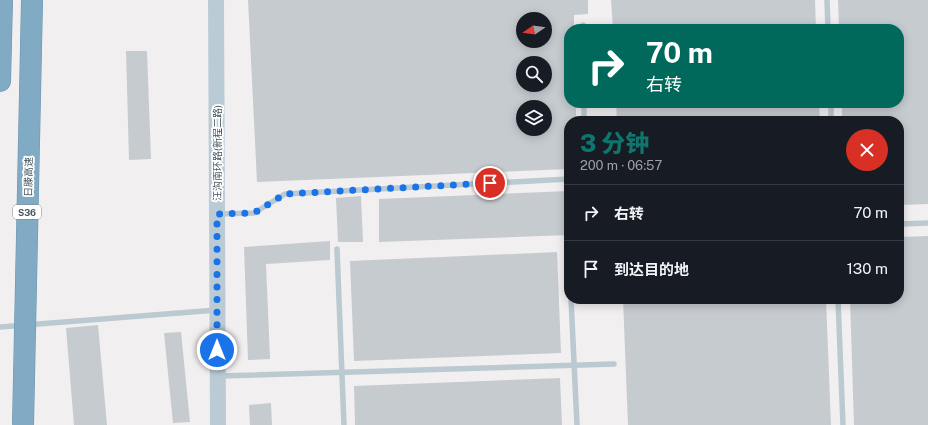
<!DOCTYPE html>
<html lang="zh">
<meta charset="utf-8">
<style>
body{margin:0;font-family:"Public Sans","Noto Sans SC",sans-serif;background:#242831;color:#f1f3f6;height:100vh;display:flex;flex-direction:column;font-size:15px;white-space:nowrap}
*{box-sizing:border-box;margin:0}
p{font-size:13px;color:#9ea1a6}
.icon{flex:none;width:22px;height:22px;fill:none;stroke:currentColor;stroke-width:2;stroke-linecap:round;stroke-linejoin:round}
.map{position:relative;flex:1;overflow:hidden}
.details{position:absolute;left:564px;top:116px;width:340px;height:188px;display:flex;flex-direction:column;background:#171b24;border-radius:16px;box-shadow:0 2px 10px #0003}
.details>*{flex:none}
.hud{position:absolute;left:564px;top:24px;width:340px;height:84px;border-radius:16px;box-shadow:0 2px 10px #0003;background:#00695c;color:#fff;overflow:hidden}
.needle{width:26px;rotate:257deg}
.tools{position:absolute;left:516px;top:12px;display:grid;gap:8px}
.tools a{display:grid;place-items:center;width:36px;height:36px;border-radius:50%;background:#171b24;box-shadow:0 2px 10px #0003;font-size:20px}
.pin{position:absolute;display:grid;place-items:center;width:34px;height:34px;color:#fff;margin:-17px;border:2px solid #fff;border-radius:50%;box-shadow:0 1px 4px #0007}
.me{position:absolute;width:44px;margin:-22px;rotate:0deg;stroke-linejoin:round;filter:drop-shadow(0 0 3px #0008)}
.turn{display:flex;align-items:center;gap:14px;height:84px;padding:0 16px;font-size:18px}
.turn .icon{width:52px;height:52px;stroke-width:2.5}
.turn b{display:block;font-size:28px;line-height:34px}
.round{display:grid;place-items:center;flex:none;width:42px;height:42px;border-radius:21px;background:#242831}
.overview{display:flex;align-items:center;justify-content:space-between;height:68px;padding:0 16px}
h1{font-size:24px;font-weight:800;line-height:30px;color:#0f766e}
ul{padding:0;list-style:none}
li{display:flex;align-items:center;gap:12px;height:56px;padding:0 16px;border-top:1px solid #363941}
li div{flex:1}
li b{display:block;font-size:15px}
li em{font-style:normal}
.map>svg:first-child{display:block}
.building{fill:#c6cbd0;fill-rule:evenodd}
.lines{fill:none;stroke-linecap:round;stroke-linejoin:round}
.motorway-casing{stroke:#6c95b0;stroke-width:22}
.service{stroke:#bbc9d1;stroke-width:5.5}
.secondary{stroke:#bbcbd6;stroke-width:16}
.motorway{stroke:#81aac4;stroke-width:21}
.motorway-bridge-casing{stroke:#6c95b0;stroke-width:22;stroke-linecap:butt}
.motorway-bridge{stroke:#81aac4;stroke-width:21}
.route{stroke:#1a73e8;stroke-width:7;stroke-dasharray:0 12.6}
.labels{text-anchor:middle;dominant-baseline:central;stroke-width:3.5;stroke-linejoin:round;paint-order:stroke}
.shield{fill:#fff;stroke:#7d8990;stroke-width:1}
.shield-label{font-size:9px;font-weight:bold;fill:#455660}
.street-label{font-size:10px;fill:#455660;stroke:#fff}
</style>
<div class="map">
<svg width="928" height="425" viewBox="0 0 928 425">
<rect width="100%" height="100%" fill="#f2eff0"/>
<g class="building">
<path d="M248 0H588V14L574 15V29H569V103H576V121H569V169L257 182ZM523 19H545V41H523ZM523 63H545V85H523ZM523 107H545V129H523Z"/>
<polygon points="611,0 815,0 816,29 613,29"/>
<polygon points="838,0 928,0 928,204 899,205 899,121 842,121 842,103 899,103 899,29 839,29"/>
<polygon points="126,51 147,51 151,159 129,160"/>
<polygon points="616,103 819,103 820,121 617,121"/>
<polygon points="569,191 569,235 379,242 379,199"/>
<polygon points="361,196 363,242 338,242 336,198"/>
<polygon points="928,236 928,425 854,425 850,299 899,299 899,237"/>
<polygon points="330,241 330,260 266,264 270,359 248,360 244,247"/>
<polygon points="557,252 561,353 354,361 350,261"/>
<polygon points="623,299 826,299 831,425 628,425"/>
<polygon points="98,325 107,425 74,425 66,328"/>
<polygon points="181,332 190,422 173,423 164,333"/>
<polygon points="560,378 562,425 355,425 354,386"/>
<polygon points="271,403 272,425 250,425 249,405"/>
</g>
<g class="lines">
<g class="motorway-casing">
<polyline id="motorway" points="0,81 2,0"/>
</g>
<g class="service">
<polyline points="827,0 828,29"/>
<polyline points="583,25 583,29"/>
<polyline points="584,103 584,121"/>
<polyline points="831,103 831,121"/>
<polyline points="217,214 254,213 285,194 569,179"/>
<polyline points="899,224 928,223"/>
<polyline points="569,246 569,255"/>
<polyline points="337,249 344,425"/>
<polyline points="571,299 577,425"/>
<polyline points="838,299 843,425"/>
<polyline points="0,327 217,310"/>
<polyline points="220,376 614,364"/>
</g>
<polyline class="secondary" points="216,0 218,425"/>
<use href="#motorway" class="motorway"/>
<g class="motorway-bridge-casing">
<polyline id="motorway-bridge" points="23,425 32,0"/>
</g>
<use href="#motorway-bridge" class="motorway-bridge"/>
</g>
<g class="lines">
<polyline class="route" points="217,350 217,214 254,213 285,194 490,183"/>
</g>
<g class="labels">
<rect class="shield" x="13" y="205" width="28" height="14" rx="3"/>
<g class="shield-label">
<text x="27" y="212">S36</text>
</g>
<g class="street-label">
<text transform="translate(217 153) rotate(-90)">汪沟南环路(新程二路)</text>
<text transform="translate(28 177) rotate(-89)">日滕高速</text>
</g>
</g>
</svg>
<div class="tools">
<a><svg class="needle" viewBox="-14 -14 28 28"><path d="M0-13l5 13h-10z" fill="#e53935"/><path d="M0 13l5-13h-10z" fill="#9ea1a6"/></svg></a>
<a><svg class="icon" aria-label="search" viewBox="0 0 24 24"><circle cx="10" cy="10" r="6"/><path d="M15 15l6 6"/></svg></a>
<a><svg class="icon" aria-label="layers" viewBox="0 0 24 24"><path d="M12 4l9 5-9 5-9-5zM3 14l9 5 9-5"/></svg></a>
</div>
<div class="pin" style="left:490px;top:183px;background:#d93025"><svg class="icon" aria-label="arrive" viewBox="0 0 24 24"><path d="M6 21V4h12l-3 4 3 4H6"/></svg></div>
<svg class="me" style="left:217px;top:350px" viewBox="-20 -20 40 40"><circle r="17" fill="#1a73e8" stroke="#fff" stroke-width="3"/><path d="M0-11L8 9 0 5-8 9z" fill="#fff"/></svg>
<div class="hud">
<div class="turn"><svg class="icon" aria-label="right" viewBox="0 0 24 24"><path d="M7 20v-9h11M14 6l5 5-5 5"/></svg><div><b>70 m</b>右转</div></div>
</div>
<section class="details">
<div class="overview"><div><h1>3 分钟</h1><p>200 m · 06:57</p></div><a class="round" style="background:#d93025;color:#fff"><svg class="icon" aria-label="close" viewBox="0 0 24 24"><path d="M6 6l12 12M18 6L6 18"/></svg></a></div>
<ul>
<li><svg class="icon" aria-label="right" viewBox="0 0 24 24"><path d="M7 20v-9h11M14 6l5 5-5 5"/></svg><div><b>右转</b></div><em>70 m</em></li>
<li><svg class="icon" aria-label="arrive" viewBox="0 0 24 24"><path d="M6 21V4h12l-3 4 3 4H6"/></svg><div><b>到达目的地</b></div><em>130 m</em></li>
</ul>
</section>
</div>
